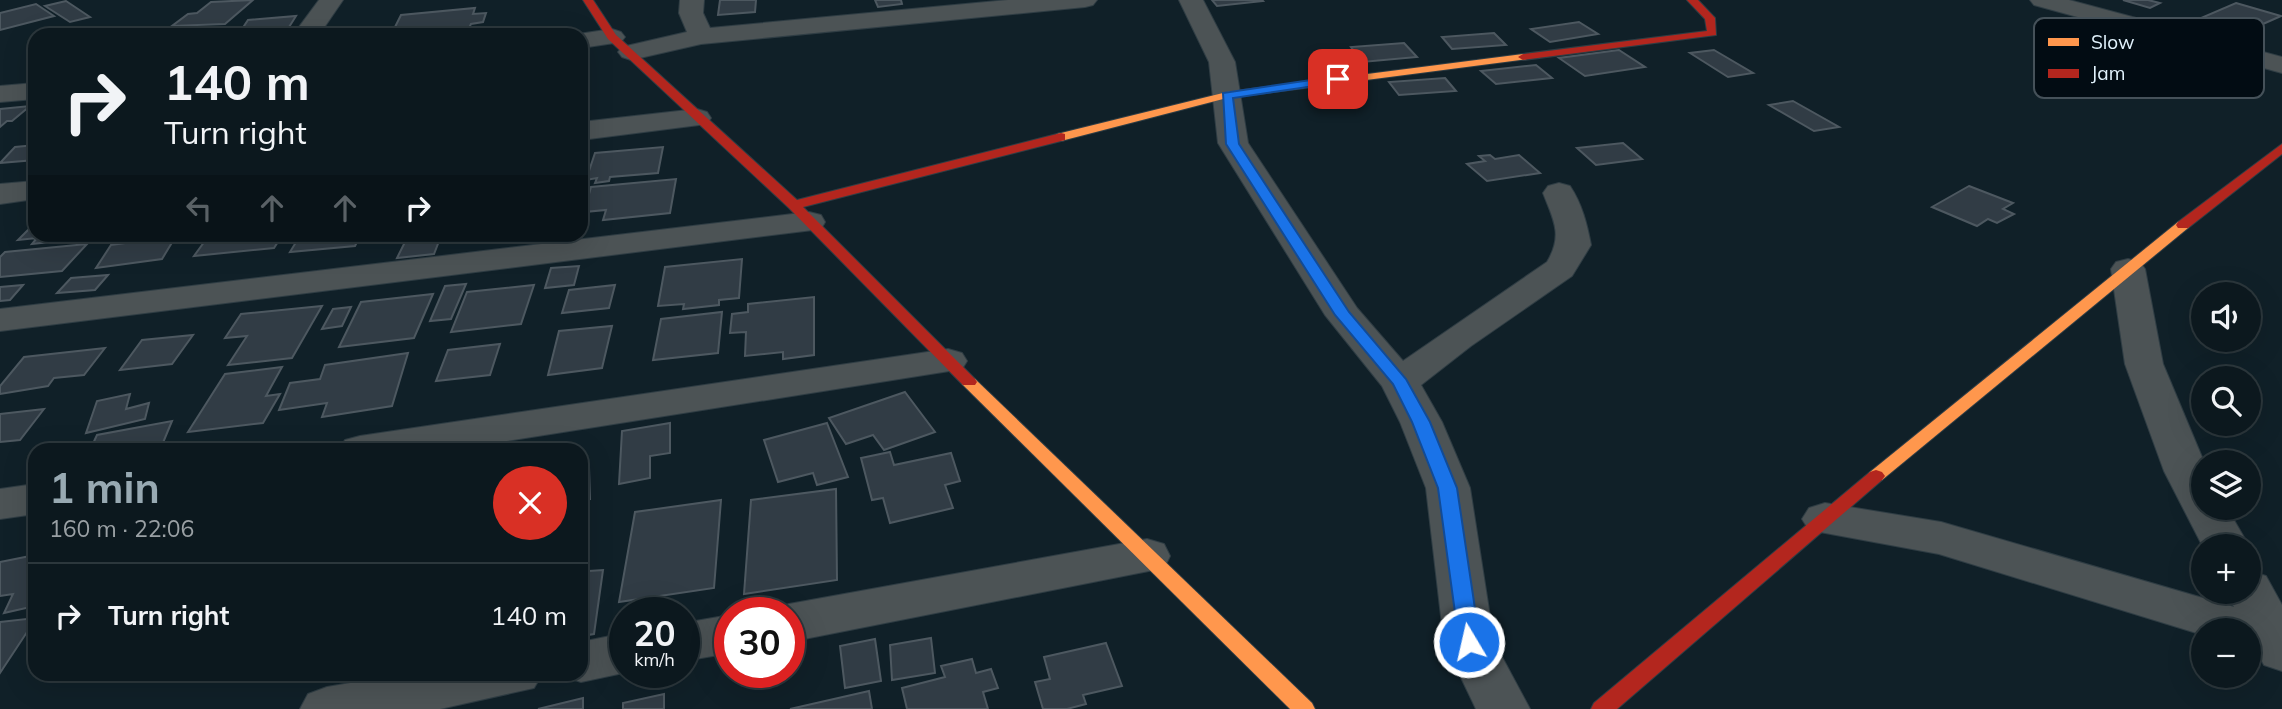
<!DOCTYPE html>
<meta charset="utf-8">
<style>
body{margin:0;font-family:Mulish,sans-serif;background:#1a252b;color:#f1f3f6;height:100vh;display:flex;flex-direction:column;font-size:26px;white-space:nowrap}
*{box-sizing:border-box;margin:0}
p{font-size:23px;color:#9aa0a4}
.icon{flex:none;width:38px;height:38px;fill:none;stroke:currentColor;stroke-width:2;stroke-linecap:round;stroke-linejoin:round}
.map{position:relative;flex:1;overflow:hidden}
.side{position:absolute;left:28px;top:443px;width:560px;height:238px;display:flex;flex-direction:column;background:#0c181e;border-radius:21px;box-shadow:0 7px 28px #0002,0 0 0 2px #2c373c}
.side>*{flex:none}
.top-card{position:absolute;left:28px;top:28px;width:560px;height:214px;border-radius:21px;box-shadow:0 7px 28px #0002,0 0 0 2px #2c373c;background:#0c181e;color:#f1f3f6;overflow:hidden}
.tools{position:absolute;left:2191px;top:282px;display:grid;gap:14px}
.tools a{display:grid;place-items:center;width:70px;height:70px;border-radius:50%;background:#0c181e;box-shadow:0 7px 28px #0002,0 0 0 2px #2c373c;font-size:35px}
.speed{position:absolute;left:609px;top:597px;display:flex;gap:14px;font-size:35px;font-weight:700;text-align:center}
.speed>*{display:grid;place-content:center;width:91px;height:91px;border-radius:50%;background:#0c181e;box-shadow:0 7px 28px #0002,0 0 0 2px #2c373c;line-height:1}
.speed small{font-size:18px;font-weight:400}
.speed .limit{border:10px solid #d22;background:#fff;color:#111}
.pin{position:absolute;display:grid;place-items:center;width:60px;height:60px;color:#fff;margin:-30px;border-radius:14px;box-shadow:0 4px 10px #0006}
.me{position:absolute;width:77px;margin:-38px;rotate:351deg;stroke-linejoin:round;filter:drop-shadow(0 0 5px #0008)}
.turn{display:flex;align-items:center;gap:24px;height:147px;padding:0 21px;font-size:32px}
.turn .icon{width:91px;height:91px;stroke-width:2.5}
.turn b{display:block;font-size:49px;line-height:60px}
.lanes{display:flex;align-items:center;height:66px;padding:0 21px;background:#0003;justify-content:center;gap:35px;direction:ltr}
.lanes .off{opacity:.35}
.round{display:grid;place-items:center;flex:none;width:74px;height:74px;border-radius:37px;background:#1a252b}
.head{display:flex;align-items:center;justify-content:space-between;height:119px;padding:0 21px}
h1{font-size:42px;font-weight:700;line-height:52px;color:#98a9b2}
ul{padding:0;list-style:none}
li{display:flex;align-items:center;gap:21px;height:105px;padding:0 21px;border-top:2px solid #2c373c}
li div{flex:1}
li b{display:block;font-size:26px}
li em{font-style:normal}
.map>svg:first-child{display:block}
.building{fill:#313c45;stroke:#4d5860;stroke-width:2}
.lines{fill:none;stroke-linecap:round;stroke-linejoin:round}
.street-casing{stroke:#2f3d44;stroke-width:2}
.slow-casing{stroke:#2f3d44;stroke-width:2}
.jam-casing{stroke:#2f3d44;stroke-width:2}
.street{fill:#4c5355;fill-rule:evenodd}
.slow{fill:#ff974d;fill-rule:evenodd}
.jam{fill:#b3261e;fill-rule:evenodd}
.route{fill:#1a73e8;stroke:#114b97;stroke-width:2}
.key{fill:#020c13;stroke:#455159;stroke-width:2}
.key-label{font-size:19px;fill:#e2f3fd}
</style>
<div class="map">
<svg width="2282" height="709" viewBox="0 0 2282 709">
<rect width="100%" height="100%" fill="#102028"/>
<g class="building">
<polygon points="253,0 225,24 172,26 188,14 197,13 211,2"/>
<polygon points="720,0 756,0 755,12 718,15"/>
<polygon points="875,0 901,0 902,4 878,7"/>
<polygon points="1212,0 1262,0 1263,1 1217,6"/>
<polygon points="2123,0 2148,0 2160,3 2150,8"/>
<polygon points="66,1 90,17 70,22 45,6"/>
<polygon points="2236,3 2281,16 2227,40 2180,27"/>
<polygon points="36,4 54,16 0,30 0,13"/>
<polygon points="475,8 473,14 486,13 483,22 471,24 468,30 440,35 391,35 401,15"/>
<polygon points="296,16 284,35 238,35 248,20"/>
<polygon points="1579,22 1598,34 1550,42 1531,29"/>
<polygon points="214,30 208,35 146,35 147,34"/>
<polygon points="1494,33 1506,45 1452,49 1442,37"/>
<polygon points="1404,43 1417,57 1362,62 1351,47"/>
<polygon points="1619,50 1645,67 1585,76 1559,58"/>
<polygon points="1714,50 1753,73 1728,77 1690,53"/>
<polygon points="1536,65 1552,78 1496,84 1481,71"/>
<polygon points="1445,78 1456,91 1399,95 1389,82"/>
<polygon points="1793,101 1839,127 1814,131 1769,105"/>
<polygon points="30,106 12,121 7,121 0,127 0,109"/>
<polygon points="1623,143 1642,159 1596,165 1577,148"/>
<polygon points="35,145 35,160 0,163 15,147"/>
<polygon points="663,147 658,173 610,177 609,181 595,183 597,178 586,180 595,153"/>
<polygon points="1490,155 1495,159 1519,155 1540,173 1487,181 1467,164 1485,161 1479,156"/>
<polygon points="676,179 670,213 603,220 606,210 584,212 591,187"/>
<polygon points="1969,186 2013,203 2003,209 2014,214 1997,223 1988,219 1977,226 1932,207"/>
<polygon points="35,223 35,234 74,234 68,240 32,244 37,238 18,240"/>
<polygon points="210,234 283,234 274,248 194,256"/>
<polygon points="301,234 361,234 355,246 290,252"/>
<polygon points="176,236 162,259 96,268 111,245"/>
<polygon points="441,236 434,254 397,258 406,240"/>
<polygon points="87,244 62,271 0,277 0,257 5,252"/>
<polygon points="742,259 739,298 719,300 719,305 683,309 684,304 658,306 665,267"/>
<polygon points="579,266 574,285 545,288 551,268"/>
<polygon points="108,275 95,290 57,293 71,278"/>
<polygon points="466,284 451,319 430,321 445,286"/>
<polygon points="23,285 10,300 0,301 0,287"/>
<polygon points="534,285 521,324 451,332 467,292"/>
<polygon points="615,285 609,308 562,313 569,290"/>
<polygon points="433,294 414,338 339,347 361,302"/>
<polygon points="814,297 814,355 783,359 783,352 745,356 746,332 730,333 732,314 748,312 748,304"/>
<polygon points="322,306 292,358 228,365 247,336 225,338 241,314"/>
<polygon points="351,307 342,326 322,329 333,309"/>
<polygon points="722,312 718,353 653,360 661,319"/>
<polygon points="612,326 602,368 548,375 559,331"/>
<polygon points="193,335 172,364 120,370 142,340"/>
<polygon points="500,344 490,375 436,381 448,350"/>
<polygon points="105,348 84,375 54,378 48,386 0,394 0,386 24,357"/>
<polygon points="408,353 392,406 322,417 327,403 279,410 290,383 320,379 325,365"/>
<polygon points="282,367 266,396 280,394 263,423 188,432 225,374"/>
<polygon points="905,392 935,432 884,450 873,435 846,444 829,418"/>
<polygon points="130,394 126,409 149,403 145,419 86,433 97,401"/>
<polygon points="44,409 20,440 0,442 0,414"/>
<polygon points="172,421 160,450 90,450 97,435"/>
<polygon points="670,423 670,453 650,456 650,478 619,484 622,431"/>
<polygon points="827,423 848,477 817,485 813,473 778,482 764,440"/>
<polygon points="890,452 894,465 951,453 960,481 945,485 953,508 890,523 883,498 872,500 861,458"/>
<polygon points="589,467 590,499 581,500 581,469"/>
<polygon points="836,489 837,580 744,594 751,500"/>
<polygon points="721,500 714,588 619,602 635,512"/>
<polygon points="35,555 35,606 4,613 13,594 0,596 0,562"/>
<polygon points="603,570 594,634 581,636 581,599 584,598 589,571"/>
<polygon points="35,618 35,620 0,673 0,622"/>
<polygon points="931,638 935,673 892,680 890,645"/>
<polygon points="875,639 881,681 845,688 840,646"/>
<polygon points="1106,643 1122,686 1083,695 1086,704 1067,709 1043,709 1035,682 1050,679 1044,657"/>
<polygon points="972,659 976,673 991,669 998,688 983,692 988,709 907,709 902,688 945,677 941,666"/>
<polygon points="869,691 872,709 790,709"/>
<polygon points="664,694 664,709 623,709 623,703"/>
<polygon points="583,698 583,709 538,709"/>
</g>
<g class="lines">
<g class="street-casing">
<g id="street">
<polygon points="319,0 343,0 319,35 293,35"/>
<polygon points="680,0 704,0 703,13 710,28 1008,0 1097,0 1093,5 1085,7 701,44 631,60 622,57 618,52 622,47 687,32 679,13"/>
<path d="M1179 0H1203L1235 62 1248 143 1357 308 1403 361 1547 262C1563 235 1554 221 1543 193L1548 186 1559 183 1570 186C1582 204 1587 224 1591 245L1572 276 1471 346 1421 385 1442 422 1470 488 1494 642 1530 709H1476L1444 642 1426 488 1400 422 1382 386 1325 315 1218 143 1209 62Z"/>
<polygon points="2030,0 2069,0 2282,57 2282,73 2034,5"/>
<polygon points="612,29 621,32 625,37 621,42 581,48 581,35 572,35"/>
<polygon points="35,83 35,99 0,102 0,86"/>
<polygon points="697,109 707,112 711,118 707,124 581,140 581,122"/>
<polygon points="35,181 35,199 0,204 0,184"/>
<polygon points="809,212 821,215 825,222 821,229 0,331 0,309"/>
<polygon points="2128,259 2140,262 2145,269 2163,364 2204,462 2203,508 2227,508 2249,546 2249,547 2203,547 2164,471 2125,364 2111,269 2116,262"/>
<polygon points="948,349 962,353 967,361 962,369 450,450 339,450 345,440 360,436"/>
<polygon points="35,484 35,514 0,519 0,489"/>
<polygon points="1825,503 1941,522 2234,607 2226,592 2249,592 2249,571 2266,576 2282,605 2282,671 2264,665 2255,647 2249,649 2249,630 2203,630 2203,635 1939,554 1809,530 1802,519 1809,508"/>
<polygon points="1147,539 1164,544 1170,556 1164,568 789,642 789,612 770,612 789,604"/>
<polygon points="730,615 730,653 684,661 684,623"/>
<polygon points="625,633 625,672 628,672 581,682 563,676 562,674 581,674 581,642"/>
<polygon points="403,674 542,674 534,688 440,709 300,709 308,694 327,687"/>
</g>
</g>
<g class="slow-casing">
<g id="slow">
<polygon points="1523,54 1527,55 1527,59 1227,98 1061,141 1055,137 1057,134 1227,92"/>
<polygon points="2183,221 2190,225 2188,228 1882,480 1870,480 1867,476 1870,472 2178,222"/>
<polygon points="969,377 975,379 1312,703 1315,709 1290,709 963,385 961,382"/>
</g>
</g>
<g class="jam-casing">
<g id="jam">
<polygon points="583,0 593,0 616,35 797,200 1061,133 1065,134 1065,140 803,207 975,379 977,382 975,385 963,385 789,208 608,39"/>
<polygon points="1687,0 1698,0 1715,18 1716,35 1523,60 1518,57 1523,54 1707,31 1705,19"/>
<polygon points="2282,144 2282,154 2188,228 2178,228 2176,225 2178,222"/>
<polygon points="1876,470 1882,472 1885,476 1882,480 1617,709 1591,709 1594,703 1870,472"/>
</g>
</g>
<use href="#street" class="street"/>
<use href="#slow" class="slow"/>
<use href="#jam" class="jam"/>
</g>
<polygon class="route" points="1338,76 1343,79 1342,82 1233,98 1239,144 1349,312 1406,379 1430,422 1457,488 1480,642 1477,648 1469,650 1462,648 1459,642 1438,488 1412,422 1393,384 1335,315 1226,144 1223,93"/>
<rect x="2034" y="18" width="230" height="80" rx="10" class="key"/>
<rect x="2048" y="38" width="31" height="8" fill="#ff974d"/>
<rect x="2048" y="69" width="31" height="9" fill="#b3261e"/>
<g class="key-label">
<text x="2091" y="49">Slow</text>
<text x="2091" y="80">Jam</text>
</g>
</svg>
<div class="tools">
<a><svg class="icon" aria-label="sound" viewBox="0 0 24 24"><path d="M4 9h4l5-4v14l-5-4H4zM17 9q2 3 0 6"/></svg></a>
<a><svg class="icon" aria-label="search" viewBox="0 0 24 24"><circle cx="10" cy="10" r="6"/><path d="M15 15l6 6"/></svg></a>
<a><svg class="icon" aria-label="layers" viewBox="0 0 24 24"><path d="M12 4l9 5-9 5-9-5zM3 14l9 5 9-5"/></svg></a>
<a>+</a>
<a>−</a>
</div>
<div class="speed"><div>20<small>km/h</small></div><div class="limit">30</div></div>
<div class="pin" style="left:1338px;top:79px;background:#d93025"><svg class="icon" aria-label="arrive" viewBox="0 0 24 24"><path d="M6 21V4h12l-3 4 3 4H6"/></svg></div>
<svg class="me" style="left:1469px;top:642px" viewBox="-20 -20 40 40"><circle r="17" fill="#1a73e8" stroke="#fff" stroke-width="3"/><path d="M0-11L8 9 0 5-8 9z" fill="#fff"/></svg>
<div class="top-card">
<div class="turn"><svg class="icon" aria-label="right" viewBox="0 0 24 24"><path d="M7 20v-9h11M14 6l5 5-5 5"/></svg><div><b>140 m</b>Turn right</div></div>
<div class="lanes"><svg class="icon off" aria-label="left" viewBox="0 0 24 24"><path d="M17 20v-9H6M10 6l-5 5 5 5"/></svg><svg class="icon off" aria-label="ahead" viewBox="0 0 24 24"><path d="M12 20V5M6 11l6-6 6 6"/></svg><svg class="icon off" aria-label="ahead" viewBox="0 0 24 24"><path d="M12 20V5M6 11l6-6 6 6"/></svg><svg class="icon" aria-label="right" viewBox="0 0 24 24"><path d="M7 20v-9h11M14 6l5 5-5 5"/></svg></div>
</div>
<section class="side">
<div class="head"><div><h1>1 min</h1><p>160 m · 22:06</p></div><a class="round" style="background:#d93025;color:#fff"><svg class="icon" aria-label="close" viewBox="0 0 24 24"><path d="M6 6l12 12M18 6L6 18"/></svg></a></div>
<ul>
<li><svg class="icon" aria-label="right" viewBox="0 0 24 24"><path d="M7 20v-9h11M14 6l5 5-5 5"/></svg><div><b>Turn right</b></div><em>140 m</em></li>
</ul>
</section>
</div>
